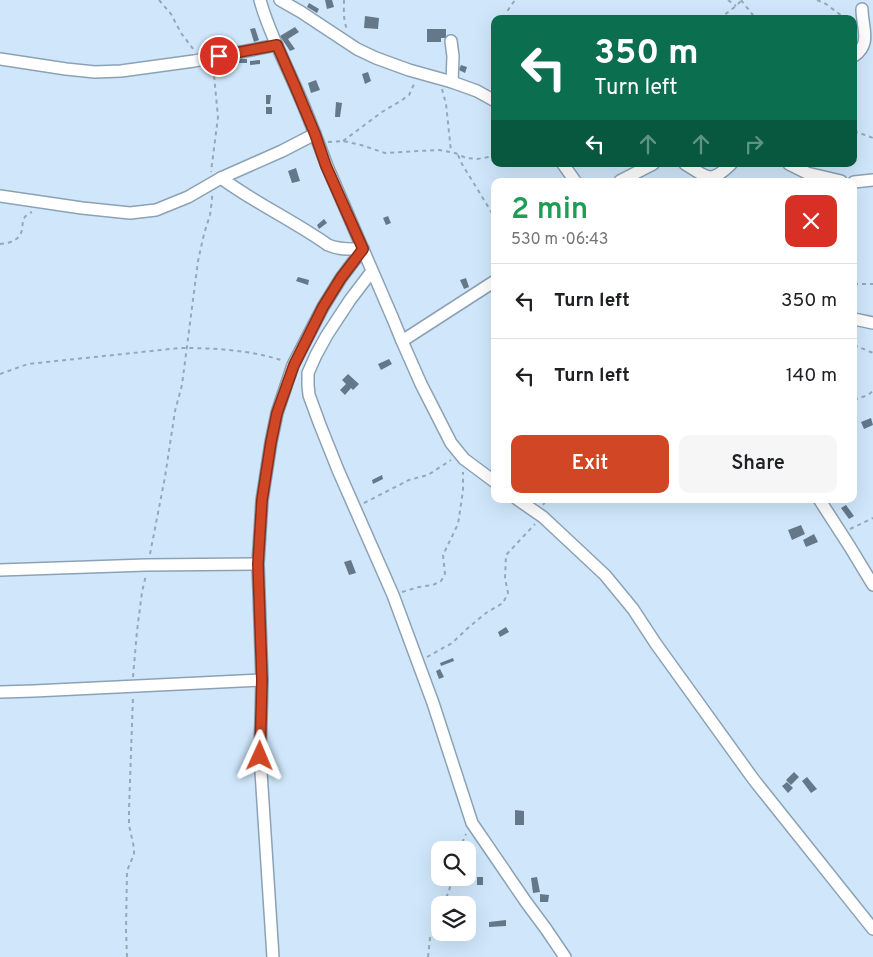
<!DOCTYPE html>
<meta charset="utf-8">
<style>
body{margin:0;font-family:Overpass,sans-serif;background:#f6f6f6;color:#202124;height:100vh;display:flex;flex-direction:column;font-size:19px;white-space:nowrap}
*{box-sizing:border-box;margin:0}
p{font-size:16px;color:#757577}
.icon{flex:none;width:28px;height:28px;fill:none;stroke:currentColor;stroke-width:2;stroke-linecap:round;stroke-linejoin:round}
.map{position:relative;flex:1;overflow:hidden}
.drawer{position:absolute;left:491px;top:178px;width:366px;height:325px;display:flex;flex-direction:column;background:#fff;border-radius:10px;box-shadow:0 5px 20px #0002}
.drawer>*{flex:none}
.hud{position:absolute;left:491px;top:15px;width:366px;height:152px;border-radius:10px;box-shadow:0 5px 20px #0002;background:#0b6e4f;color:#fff;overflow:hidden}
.buttons{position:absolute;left:431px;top:841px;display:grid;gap:10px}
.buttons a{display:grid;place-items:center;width:45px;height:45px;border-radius:10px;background:#fff;box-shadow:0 5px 20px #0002;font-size:25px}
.pin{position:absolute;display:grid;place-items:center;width:42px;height:42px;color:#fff;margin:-21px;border:2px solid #fff;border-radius:50%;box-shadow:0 1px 5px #0007}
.me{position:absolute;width:55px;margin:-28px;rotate:1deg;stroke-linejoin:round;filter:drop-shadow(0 0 4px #0008)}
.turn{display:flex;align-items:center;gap:18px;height:105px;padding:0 20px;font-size:22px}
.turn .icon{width:65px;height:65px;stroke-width:2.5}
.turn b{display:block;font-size:35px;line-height:42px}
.lanes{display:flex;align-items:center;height:48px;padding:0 20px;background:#0003;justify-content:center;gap:25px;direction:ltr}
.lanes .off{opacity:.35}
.round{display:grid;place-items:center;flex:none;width:52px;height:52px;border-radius:10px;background:#f6f6f6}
.overview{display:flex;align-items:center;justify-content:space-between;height:85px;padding:0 20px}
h1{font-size:30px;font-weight:600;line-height:38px;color:#1e9e55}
.cta{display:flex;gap:10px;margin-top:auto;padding:10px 20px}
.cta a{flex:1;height:58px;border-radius:10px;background:#d14726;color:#fff;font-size:20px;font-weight:600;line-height:58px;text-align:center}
.cta a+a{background:#f6f6f6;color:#202124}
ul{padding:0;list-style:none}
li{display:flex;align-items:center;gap:15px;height:75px;padding:0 20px;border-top:1px solid #e0e0e0}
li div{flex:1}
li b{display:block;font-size:19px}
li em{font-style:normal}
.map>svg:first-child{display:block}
.building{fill:#64788a}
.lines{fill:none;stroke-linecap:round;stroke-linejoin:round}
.minor-casing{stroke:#8ca2b4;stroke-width:14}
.path{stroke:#96a8b8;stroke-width:2;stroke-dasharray:4 4;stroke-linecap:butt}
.minor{stroke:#fff;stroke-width:11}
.route-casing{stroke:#882e19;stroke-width:12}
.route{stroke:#d14726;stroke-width:9}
</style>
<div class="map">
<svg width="873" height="957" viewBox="0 0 873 957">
<rect width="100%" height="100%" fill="#d0e7fb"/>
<g class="building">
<polygon points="325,0 332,0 334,7 327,9"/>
<polygon points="309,3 319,9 317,13 307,7"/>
<polygon points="365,16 379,18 378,29 364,28"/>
<polygon points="295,27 299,32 288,39 295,49 290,51 280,36"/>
<polygon points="255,28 259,40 254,42 250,29"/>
<polygon points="427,29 446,29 446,38 441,38 441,42 427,42"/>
<rect x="236" y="59" width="11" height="4"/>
<polygon points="260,60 260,64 250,65 250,61"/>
<polygon points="461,65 467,67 465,73 459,70"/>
<polygon points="368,72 371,81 365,84 362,74"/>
<polygon points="316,80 320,90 311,93 308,83"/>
<polygon points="266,95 271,95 270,104 266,104"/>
<polygon points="336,102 342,103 340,117 335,117"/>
<rect x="266" y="107" width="6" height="7"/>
<polygon points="296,168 300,181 292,183 288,171"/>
<polygon points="388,216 391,223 386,225 383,218"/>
<polygon points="324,219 327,223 319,229 317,225"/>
<polygon points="298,277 309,280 308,285 296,281"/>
<polygon points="466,278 469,287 464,289 460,280"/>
<polygon points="389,359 392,364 381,370 378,364"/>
<polygon points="348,374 359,384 353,390 351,388 345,395 340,390 346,384 342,380"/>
<polygon points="871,418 873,425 864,429 861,422"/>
<polygon points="382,475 383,479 373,484 372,480"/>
<polygon points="846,505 854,516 849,519 841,508"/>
<polygon points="801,525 805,534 792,540 788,530"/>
<polygon points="814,534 818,542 806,547 803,540"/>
<polygon points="351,560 356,573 349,575 344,562"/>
<polygon points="506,627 509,632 500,637 498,632"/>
<polygon points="453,658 454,661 441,666 440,663"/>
<polygon points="440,669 444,677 439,679 436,671"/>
<polygon points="794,772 799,777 791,785 786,780"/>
<polygon points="807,777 817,789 811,793 802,781"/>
<polygon points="787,782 793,788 788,793 782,786"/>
<polygon points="515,810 524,811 524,825 515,825"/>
<rect x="477" y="877" width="6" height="8"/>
<polygon points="537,877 540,892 533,893 531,878"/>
<polygon points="540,894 549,895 548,902 540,902"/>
<polygon points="506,920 506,926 489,927 489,922"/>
</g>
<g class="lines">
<g class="minor-casing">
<g id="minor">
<path d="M260 0C268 30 283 58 295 86 307 112 317 139 327 166L393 319 402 341 421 384 451 443 464 459 495 482"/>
<polyline points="280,0 301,12 357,49 376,58 409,70 452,82 477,91 495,101"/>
<polyline points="451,41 453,56 452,82"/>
<path d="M854 56C872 44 862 27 862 9"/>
<polyline points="0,59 66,69 95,72 121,71 194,61 277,45"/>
<polyline points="563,164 575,181"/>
<path d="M685 164C707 177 710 185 731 164"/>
<polyline points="789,164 807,173 841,181"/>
<path d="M221 178C255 203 294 221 328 245 339 250 351 249 363 249"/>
<polyline points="620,181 653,164"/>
<polyline points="854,182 873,180"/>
<polyline points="0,196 82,208 130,213 156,210 188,197 221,178 282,151 315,134"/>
<polyline points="372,271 350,300 327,335 316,355 308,373 308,385 309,395 320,425 338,470 393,595 433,703 472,823 526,902 546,929 565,957"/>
<polyline points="854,319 873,323"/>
<polyline points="402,341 495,281"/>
<polyline points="517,499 543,517 605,575 633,609 656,644 754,780 873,929"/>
<polyline points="819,499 850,547 873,585"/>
<polyline points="0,570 146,565 258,564"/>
<polyline points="0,692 34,691 262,680"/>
<polyline points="273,957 260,756 262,680 258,564 262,500 271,442 277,413 293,365 323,307 341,278 363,249"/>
</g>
</g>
<g class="path">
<polyline points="159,0 171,14 181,33 194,50"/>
<path d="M344 0C344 9 343 20 347 29"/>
<polyline points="728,0 736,6"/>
<polyline points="741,0 756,19"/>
<polyline points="817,0 826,4 846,19"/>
<polyline points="508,19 508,10 515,0"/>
<polyline points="719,19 736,6 742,0"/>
<polyline points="210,69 214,75 218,117 211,172"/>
<polyline points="442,89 446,104 451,151"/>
<polyline points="854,131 873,138"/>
<polyline points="343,141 382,112 402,100 409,95 415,82"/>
<polyline points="328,142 343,141 361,145 385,153 419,151 439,150 455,153 466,158 477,159 495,156"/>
<polyline points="458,155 462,164 495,218"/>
<path d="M0 244C10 243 21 240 22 229 23 225 22 220 25 217 26 215 30 213 32 212"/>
<polyline points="854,284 873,284"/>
<polyline points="854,345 873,353"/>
<path d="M0 374 28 364 180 348C215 348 251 350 284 361"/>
<polyline points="854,400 868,395 873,391"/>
<polyline points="364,503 409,480 428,475 451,460"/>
<polyline points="543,505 547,499"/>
<polyline points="850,529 873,518"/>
<polyline points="150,554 165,477 175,411 182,385 198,261 204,234 210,215 212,200 212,194"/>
<polyline points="402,592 419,587 433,585 441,581 445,574 443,555 458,524 463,491 463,472"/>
<polyline points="427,657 452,643 469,627 486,613 503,603 508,593 505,578 506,555 535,524"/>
<polyline points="133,677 137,631 142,592 146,575"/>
<polyline points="459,850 466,834"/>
<polyline points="443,905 449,891 452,878"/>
<polyline points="127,957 126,930 127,871 134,854 134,848 129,825 129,810 133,696"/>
<polyline points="428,957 430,938 440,913"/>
</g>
<use href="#minor" class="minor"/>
</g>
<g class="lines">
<g class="route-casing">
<polyline id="route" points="219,56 277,45 295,86 315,134 326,166 363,249 341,278 323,307 294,365 277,413 271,442 262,500 258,564 262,680 260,756"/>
</g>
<use href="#route" class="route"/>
</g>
</svg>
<div class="buttons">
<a><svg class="icon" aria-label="search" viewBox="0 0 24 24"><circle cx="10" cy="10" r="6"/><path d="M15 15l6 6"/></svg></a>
<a><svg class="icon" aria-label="layers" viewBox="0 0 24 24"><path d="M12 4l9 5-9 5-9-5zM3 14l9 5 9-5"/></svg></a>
</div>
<div class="pin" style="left:219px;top:56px;background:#d93025"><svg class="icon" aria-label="arrive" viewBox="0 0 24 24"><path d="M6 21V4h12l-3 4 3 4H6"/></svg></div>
<svg class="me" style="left:260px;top:756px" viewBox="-20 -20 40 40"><path d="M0-17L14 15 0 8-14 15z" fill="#d14726" stroke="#fff" stroke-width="4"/></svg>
<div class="hud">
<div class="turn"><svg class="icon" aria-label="left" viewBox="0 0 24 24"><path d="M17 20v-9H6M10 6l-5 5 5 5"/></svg><div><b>350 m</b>Turn left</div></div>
<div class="lanes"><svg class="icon" aria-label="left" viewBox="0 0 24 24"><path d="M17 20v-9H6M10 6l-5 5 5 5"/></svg><svg class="icon off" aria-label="ahead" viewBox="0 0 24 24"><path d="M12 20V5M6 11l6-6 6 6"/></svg><svg class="icon off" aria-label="ahead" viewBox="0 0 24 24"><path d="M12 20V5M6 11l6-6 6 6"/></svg><svg class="icon off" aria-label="right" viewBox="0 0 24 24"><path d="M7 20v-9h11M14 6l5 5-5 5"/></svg></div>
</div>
<section class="drawer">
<div class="overview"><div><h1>2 min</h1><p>530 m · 06:43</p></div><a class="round" style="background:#d93025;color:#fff"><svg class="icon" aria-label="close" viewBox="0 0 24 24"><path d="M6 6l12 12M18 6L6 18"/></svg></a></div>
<ul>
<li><svg class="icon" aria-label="left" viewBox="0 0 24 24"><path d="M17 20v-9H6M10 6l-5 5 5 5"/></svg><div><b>Turn left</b></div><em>350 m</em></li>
<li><svg class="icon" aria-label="left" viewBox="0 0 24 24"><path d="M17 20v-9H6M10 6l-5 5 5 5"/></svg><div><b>Turn left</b></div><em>140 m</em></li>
</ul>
<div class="cta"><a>Exit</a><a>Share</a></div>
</section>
</div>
